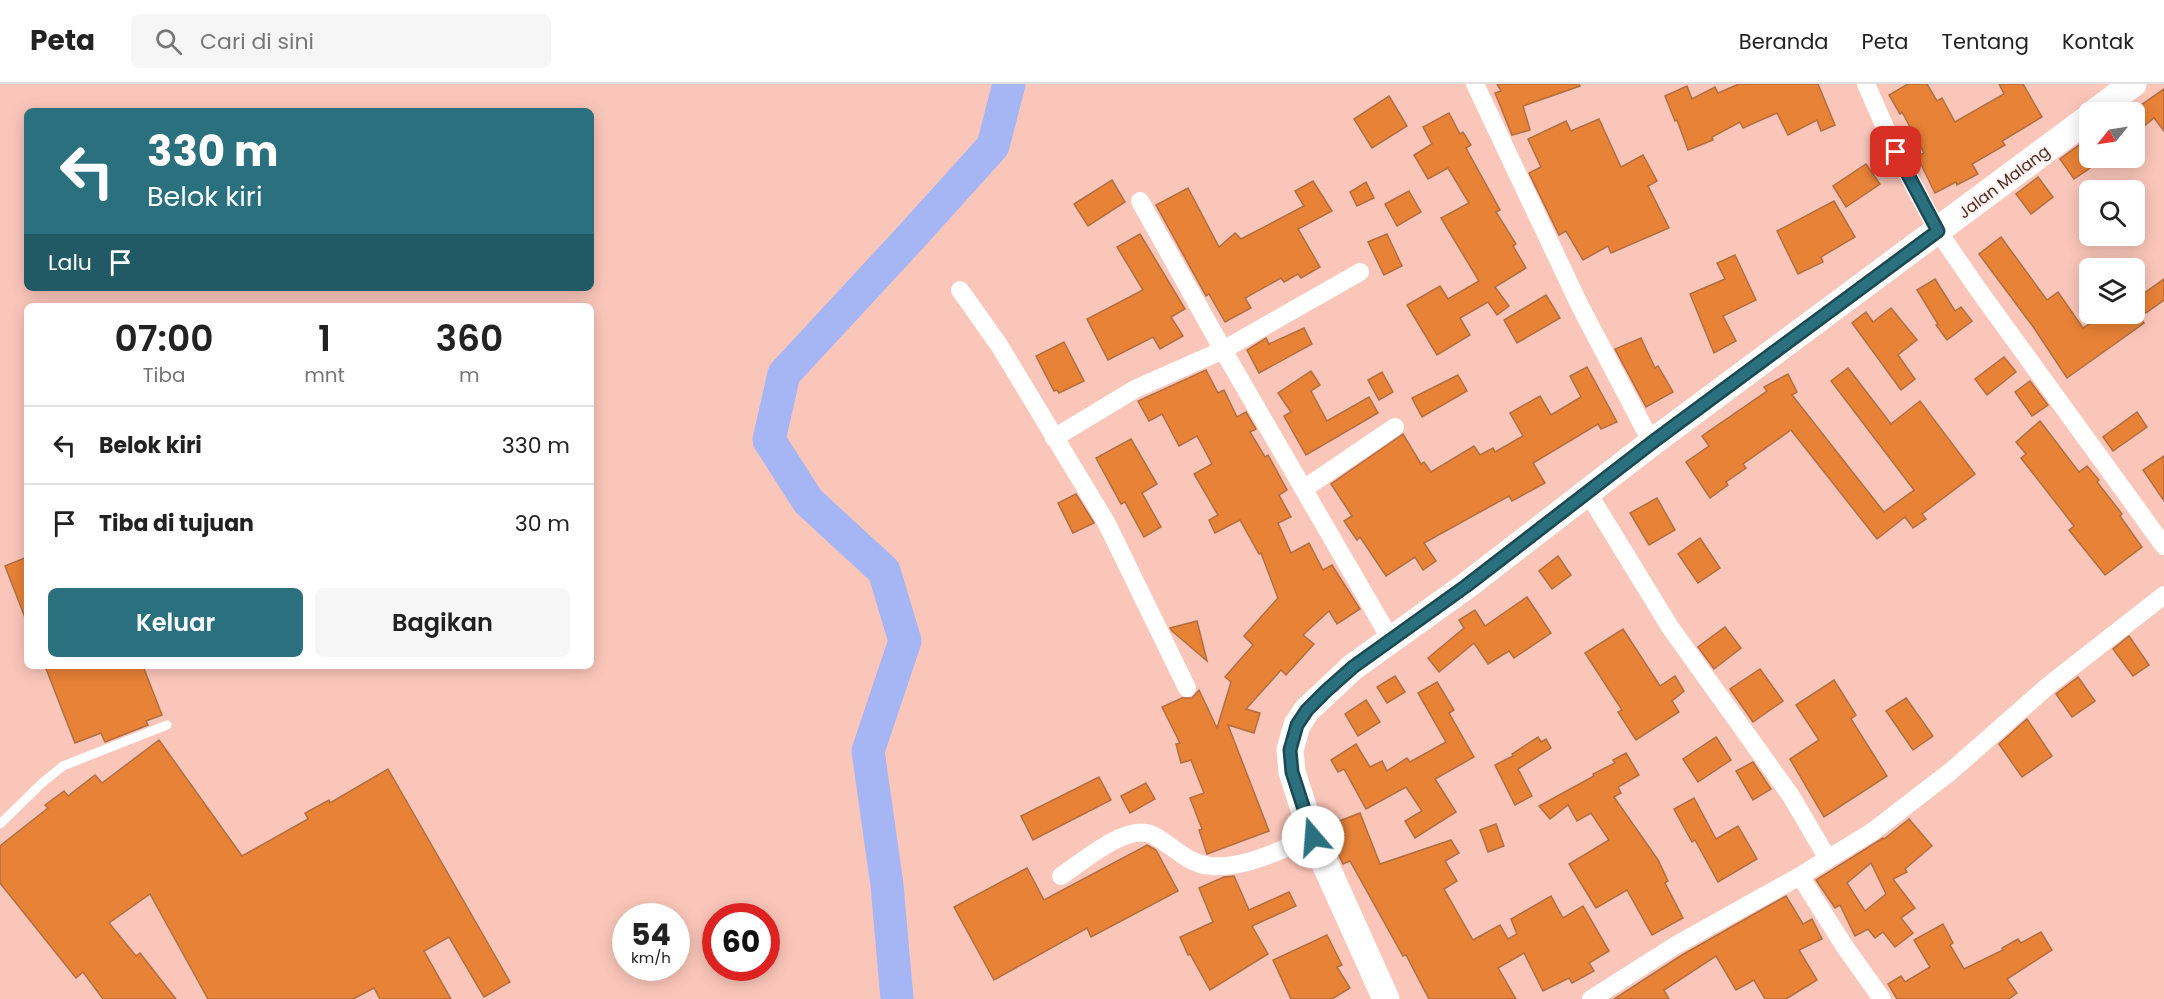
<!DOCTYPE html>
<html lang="id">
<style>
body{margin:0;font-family:Poppins,sans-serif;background:#f6f6f6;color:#222;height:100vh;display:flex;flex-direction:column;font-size:22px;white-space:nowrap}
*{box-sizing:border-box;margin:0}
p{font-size:20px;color:#767676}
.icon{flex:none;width:33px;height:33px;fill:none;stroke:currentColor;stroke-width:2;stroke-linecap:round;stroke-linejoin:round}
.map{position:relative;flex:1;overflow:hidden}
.side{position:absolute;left:24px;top:219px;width:570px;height:366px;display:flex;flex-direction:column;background:#fff;border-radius:9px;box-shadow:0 3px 15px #0003}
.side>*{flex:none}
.top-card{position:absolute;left:24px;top:24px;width:570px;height:183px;border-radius:9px;box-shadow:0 3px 15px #0003;background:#2a707e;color:#fff;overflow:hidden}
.needle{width:39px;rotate:240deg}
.buttons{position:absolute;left:2079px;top:18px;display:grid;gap:12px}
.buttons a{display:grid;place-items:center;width:66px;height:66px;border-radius:9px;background:#fff;box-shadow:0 3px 15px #0003;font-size:30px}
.speed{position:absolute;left:612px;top:819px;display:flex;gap:12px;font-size:30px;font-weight:700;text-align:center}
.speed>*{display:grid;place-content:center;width:78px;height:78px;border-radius:50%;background:#fff;box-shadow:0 3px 15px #0003;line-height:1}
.speed small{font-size:15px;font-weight:400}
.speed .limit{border:9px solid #d22;background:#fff;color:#111}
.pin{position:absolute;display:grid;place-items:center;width:51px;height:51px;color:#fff;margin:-26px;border-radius:12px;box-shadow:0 3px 9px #0006}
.me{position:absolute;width:66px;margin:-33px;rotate:342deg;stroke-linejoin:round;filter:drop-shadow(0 0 4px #0008)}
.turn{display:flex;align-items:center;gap:21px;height:126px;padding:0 24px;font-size:27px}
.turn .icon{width:78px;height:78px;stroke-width:2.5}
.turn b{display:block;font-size:42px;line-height:51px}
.then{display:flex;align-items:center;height:57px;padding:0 24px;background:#0003;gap:12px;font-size:22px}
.eta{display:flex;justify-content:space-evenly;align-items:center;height:102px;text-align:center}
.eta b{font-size:36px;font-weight:600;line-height:42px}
.action{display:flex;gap:12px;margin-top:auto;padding:12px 24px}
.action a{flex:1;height:69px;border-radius:9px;background:#2a707e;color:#fff;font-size:24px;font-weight:600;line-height:69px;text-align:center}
.action a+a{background:#f6f6f6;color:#222}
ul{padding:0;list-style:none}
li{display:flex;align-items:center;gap:18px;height:78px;padding:0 24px;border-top:2px solid #e0e0e0}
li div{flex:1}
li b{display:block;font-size:22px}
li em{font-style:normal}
header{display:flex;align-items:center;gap:36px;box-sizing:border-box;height:84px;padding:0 30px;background:#fff;border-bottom:2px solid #e0e0e0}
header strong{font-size:28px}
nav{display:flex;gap:33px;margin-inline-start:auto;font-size:21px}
.search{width:420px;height:54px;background:#f6f6f6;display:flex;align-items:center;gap:15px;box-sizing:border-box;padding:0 21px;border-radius:9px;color:#767676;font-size:22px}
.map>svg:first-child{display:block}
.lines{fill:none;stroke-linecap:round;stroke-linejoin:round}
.river{stroke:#a6b6f5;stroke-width:33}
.building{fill:#e88237;stroke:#b26e40;stroke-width:1.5;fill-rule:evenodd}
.service{stroke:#fff;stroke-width:9}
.minor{stroke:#fff;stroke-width:18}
.primary{stroke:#fff;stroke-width:27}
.route-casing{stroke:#1b4952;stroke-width:15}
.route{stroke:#2a707e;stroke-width:10}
.labels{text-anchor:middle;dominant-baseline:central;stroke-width:4.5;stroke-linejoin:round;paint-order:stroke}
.street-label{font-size:16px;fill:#4d2b23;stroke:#fcf3f1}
</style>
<header>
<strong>Peta</strong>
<div class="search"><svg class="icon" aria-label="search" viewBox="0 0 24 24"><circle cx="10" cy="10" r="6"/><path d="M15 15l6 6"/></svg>Cari di sini</div>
<nav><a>Beranda</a><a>Peta</a><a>Tentang</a><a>Kontak</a></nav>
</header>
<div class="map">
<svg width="2164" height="915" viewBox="0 0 2164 915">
<rect width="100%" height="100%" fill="#fbc6ba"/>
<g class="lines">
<polyline class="river" points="897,915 887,801 868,667 905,557 884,487 808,417 769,356 784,290 910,154 993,62 1009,0"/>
</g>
<g class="building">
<polygon points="1497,0 1579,0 1580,2 1523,22 1530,46 1512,51 1495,9 1501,7"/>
<polygon points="1739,0 1818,0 1835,41 1821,47 1817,36 1788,51 1777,29 1743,44 1740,38 1712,53 1713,56 1688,66 1677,36 1675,37 1665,12 1687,2 1692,15 1715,3 1718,9"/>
<polygon points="1908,0 1927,0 1937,17 1942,14 1955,38 2004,10 1999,0 2023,0 2042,33 2002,57 2005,61 1972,80 1978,90 1957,101 1956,98 1935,109 1917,72 1924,69 1902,28 1900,30 1889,11"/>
<polygon points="2164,5 2164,47 2154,34 2134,50 2134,26"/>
<polygon points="1389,12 1407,42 1372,64 1354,35"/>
<polygon points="1449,29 1460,50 1463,48 1471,61 1466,64 1500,126 1496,128 1516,160 1513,162 1526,184 1495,203 1509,222 1497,231 1488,218 1460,234 1470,251 1437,271 1407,221 1440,202 1448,215 1479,197 1441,134 1469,119 1448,84 1428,95 1414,71 1432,60 1423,43"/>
<polygon points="1599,35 1621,83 1643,71 1657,97 1648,102 1669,144 1611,169 1608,162 1583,176 1566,147 1559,151 1529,89 1541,83 1528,55 1566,37 1571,47"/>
<polygon points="2090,53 2090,84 2074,95 2060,75"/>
<polygon points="1866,80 1880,100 1846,123 1833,102"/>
<polygon points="2038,93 2053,113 2031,130 2016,110"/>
<polygon points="1112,96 1125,118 1088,142 1074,120"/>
<polygon points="1313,97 1332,127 1298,145 1320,183 1301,194 1298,190 1284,198 1281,194 1245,214 1251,224 1225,238 1209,210 1206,212 1156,121 1188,104 1219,163 1235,149 1241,155 1304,122 1295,107"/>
<polygon points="1366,98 1374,114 1357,122 1350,108"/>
<polygon points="1409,107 1421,128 1397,142 1385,120"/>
<polygon points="1834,117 1855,153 1821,173 1823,178 1798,190 1777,147"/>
<polygon points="1140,150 1185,225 1171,233 1183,252 1160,265 1153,253 1108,276 1087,235 1143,206 1117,163"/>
<polygon points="1387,150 1402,182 1384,191 1368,158"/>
<polygon points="2001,153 2047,216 2058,208 2083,244 2105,230 2138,230 2144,239 2067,294 2034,244 1979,170"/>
<polygon points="1735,171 1756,216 1723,232 1736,257 1714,269 1690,210 1725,195 1717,179"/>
<polygon points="1935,195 1955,227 1961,223 1972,237 1947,256 1936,241 1938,240 1917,206"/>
<polygon points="2164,195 2164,216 2146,229 2136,215"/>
<polygon points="1546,211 1560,234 1517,259 1504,236"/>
<polygon points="1891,224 1917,256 1898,271 1915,295 1901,306 1852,239 1866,228 1873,238"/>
<polygon points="1304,244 1312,260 1259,289 1247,266 1266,254 1269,260"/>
<polygon points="1641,254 1655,284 1658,282 1673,308 1646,323 1615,265"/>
<polygon points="1064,258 1084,297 1059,309 1057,306 1054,307 1036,272"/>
<polygon points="2004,273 2016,288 1987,311 1975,295"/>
<polygon points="1587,283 1617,338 1601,345 1598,340 1533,379 1545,399 1512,417 1509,412 1424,459 1436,477 1423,486 1415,473 1386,492 1360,453 1357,456 1344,437 1352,432 1331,400 1403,350 1421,380 1424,378 1431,388 1474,362 1480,371 1493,364 1495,368 1523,352 1510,329 1540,312 1551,331 1581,313 1570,292"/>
<polygon points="1848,284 1891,340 1920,317 1975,390 1922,430 1926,435 1913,444 1905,433 1877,455 1791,346 1743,380 1746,384 1726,398 1728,401 1710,414 1686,378 1709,362 1702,352 1767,307 1764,303 1788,290 1797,308 1792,311 1884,428 1914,406 1831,297"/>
<polygon points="1206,286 1218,309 1224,306 1237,333 1246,328 1256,345 1250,348 1265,373 1268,371 1287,406 1279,411 1291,433 1278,439 1291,469 1309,459 1323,486 1332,481 1360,525 1337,540 1329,527 1303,551 1314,560 1286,591 1281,586 1246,625 1260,629 1254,649 1228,641 1269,747 1207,770 1199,746 1202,745 1190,714 1204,709 1191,676 1181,679 1176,660 1180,659 1162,623 1182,614 1192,614 1199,606 1217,644 1231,598 1225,593 1253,561 1244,552 1278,514 1261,469 1259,470 1240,436 1215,449 1209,436 1218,431 1194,390 1212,380 1197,352 1179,362 1162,330 1149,337 1138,317"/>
<polygon points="1311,287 1320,301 1311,307 1327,337 1369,313 1378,329 1306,371 1284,332 1291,328 1278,309"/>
<polygon points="1382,288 1393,308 1379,316 1368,296"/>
<polygon points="1458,291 1467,307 1422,333 1412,314"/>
<polygon points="2030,297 2048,321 2032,332 2015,308"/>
<polygon points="2137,328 2147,343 2113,367 2103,353"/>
<polygon points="2040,337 2079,388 2087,382 2099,396 2097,398 2122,430 2120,432 2142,463 2105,491 2069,446 2074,442 2021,374 2026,370 2016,358"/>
<polygon points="1131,355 1157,400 1142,409 1161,443 1144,453 1125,418 1121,420 1096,374"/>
<polygon points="2164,372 2164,417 2143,386"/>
<polygon points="1076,410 1094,439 1073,449 1058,419"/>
<polygon points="1657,414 1675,446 1649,461 1630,429"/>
<polygon points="1700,454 1720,484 1698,499 1678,470"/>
<polygon points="1558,472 1571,491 1552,505 1539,487"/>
<polygon points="27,473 27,536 26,536 5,482"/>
<polygon points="1527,513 1551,549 1514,574 1509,567 1488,580 1474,559 1439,588 1428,574 1464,544 1459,536 1475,526 1485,542"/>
<polygon points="1197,537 1207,577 1172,547 1170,544"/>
<polygon points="1725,543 1741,564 1714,585 1698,563"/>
<polygon points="1623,545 1660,602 1675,592 1684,607 1672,617 1679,628 1636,656 1618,628 1622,626 1585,569"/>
<polygon points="2129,552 2149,581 2133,592 2113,565"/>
<polygon points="45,582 143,582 162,631 146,637 148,641 105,658 101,649 75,659"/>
<polygon points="1760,585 1783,617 1753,638 1730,605"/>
<polygon points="1395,592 1405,608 1387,619 1377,603"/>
<polygon points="2078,593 2095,617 2072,633 2056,610"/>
<polygon points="1834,596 1856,631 1851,635 1887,692 1824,733 1790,675 1819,656 1796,621"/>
<polygon points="1437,598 1454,626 1449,629 1474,673 1435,695 1456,728 1415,754 1405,737 1422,727 1406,703 1366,725 1344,685 1338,688 1331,676 1356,660 1370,683 1382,677 1387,687 1407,674 1410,678 1446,658 1418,609"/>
<polygon points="1906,614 1933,652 1913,666 1886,627"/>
<polygon points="1366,616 1380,638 1358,652 1345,630"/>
<polygon points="2027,635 2052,672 2022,693 1999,660"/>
<polygon points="1538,653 1541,658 1546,655 1551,664 1518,685 1532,712 1515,721 1495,681 1513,672 1512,670"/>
<polygon points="1716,653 1731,676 1698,698 1683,675"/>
<polygon points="159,656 242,772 308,735 305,729 329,716 330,719 388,685 510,898 484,913 449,853 424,867 451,915 380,915 374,904 353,915 208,915 150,810 109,839 136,872 140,869 176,915 103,915 83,888 76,894 0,799 0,762 48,724 45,721 64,707 68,712 95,691 102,699"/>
<polygon points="1626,669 1639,691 1618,703 1621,709 1614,713 1658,776 1668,797 1665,799 1683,834 1652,851 1627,806 1596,824 1569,780 1609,756 1591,729 1577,737 1568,721 1550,735 1539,722 1594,692 1593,690 1615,679 1613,676"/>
<polygon points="1753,678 1771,705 1753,716 1736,687"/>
<polygon points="1099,693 1111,716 1033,756 1021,732"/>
<polygon points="1146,699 1155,715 1130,729 1121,712"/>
<polygon points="1694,714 1716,755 1738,742 1757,775 1718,798 1695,756 1692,758 1674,725"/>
<polygon points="1360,729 1380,780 1451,756 1459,769 1445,777 1457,797 1444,805 1473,856 1500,841 1508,855 1517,850 1511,835 1551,812 1563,834 1583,822 1609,867 1589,879 1594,887 1572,899 1569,894 1543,907 1524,869 1498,884 1516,915 1429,915 1406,871 1403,872 1350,777 1343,780 1328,747 1326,742"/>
<path d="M1909 735 1932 762 1905 785 1907 788 1893 795 1915 824 1901 834 1913 849 1895 863 1883 848 1875 854 1868 845 1855 852 1840 821 1835 824 1816 796 1883 754 1884 755ZM1871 779 1886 810 1865 827 1847 799Z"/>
<polygon points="1496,740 1504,762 1488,768 1480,746"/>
<polygon points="1147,761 1156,766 1178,807 1091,853 1087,844 994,896 954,823 1027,784 1044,816"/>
<polygon points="1234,792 1249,826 1289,808 1296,822 1252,842 1268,870 1210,906 1190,870 1188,871 1180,853 1213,838 1199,804 1224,793"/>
<polygon points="1786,812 1803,840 1812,835 1822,855 1799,866 1817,896 1786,915 1765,915 1754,896 1736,906 1716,872 1664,906 1669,915 1614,915 1682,871"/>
<polygon points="1943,840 1953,859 1950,861 1964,885 2003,866 2002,864 2018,855 2021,859 2041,848 2052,866 2007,895 2017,909 2009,915 1897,915 1888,900 1901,892 1905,898 1930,883 1914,856"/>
<polygon points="1327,851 1342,881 1337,883 1350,904 1332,915 1291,915 1273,876"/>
</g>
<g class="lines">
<polyline class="service" points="0,740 42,699 63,682 167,641"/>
<g class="minor">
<polyline points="1475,0 1580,222 1644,344 1654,357"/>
<polyline points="1866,0 1896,68 1938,147 1977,204 2164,462"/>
<polyline points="1140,117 1223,266 1391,556"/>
<polyline points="960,206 999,261 1106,438 1187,604"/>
<polyline points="1054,354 1135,305 1223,266 1360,188"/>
<polyline points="1305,404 1395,343"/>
<polyline points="1588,409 1670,543 1791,712 1828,775"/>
<path d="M1061 792C1081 779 1121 744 1146 749 1155 750 1162 757 1170 762 1182 771 1195 781 1211 782 1246 785 1281 765 1313 753"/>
<polyline points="1800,792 1845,863 1882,915"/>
<polyline points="1591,915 1676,861 1800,792 1872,748 1950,688 2049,601 2164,511"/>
</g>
<g class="primary">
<polyline points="2095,28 2133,0"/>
<polyline points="1386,915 1313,753 1292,688 1290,666 1297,641 1307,626 1353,583 1466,502 1654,357 2090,33"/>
</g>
</g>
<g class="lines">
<g class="route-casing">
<polyline id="route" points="1313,753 1292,688 1290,666 1297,641 1307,626 1326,607 1353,583 1466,502 1654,357 1938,147 1896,68"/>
</g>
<use href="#route" class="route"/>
</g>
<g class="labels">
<g class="street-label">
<text transform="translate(2004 98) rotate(-37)">Jalan Malang</text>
</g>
</g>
</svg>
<div class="buttons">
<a><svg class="needle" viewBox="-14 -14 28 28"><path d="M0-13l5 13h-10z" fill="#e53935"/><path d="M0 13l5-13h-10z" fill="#767676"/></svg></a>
<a><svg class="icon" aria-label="search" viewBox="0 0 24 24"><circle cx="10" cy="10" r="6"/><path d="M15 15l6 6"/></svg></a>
<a><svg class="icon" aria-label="layers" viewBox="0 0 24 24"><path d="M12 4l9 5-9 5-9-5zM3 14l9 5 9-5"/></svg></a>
</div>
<div class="speed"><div>54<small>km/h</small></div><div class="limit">60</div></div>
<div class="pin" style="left:1896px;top:68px;background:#d93025"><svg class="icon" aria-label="arrive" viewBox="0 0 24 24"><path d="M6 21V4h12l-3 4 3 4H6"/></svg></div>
<svg class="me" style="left:1313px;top:753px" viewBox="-20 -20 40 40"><circle r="19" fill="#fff"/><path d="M0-13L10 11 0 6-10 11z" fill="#2a707e"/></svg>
<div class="top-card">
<div class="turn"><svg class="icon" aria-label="left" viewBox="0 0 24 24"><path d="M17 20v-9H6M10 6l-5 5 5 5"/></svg><div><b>330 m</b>Belok kiri</div></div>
<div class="then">Lalu<svg class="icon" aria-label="arrive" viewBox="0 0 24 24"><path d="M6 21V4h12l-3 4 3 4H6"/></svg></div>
</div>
<section class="side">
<div class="eta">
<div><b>07:00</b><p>Tiba</p></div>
<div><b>1</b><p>mnt</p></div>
<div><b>360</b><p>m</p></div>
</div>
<ul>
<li><svg class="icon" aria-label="left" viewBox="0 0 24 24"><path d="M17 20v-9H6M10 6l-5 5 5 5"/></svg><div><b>Belok kiri</b></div><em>330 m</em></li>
<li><svg class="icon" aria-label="arrive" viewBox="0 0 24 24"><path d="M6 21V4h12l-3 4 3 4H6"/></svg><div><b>Tiba di tujuan</b></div><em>30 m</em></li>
</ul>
<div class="action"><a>Keluar</a><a>Bagikan</a></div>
</section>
</div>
